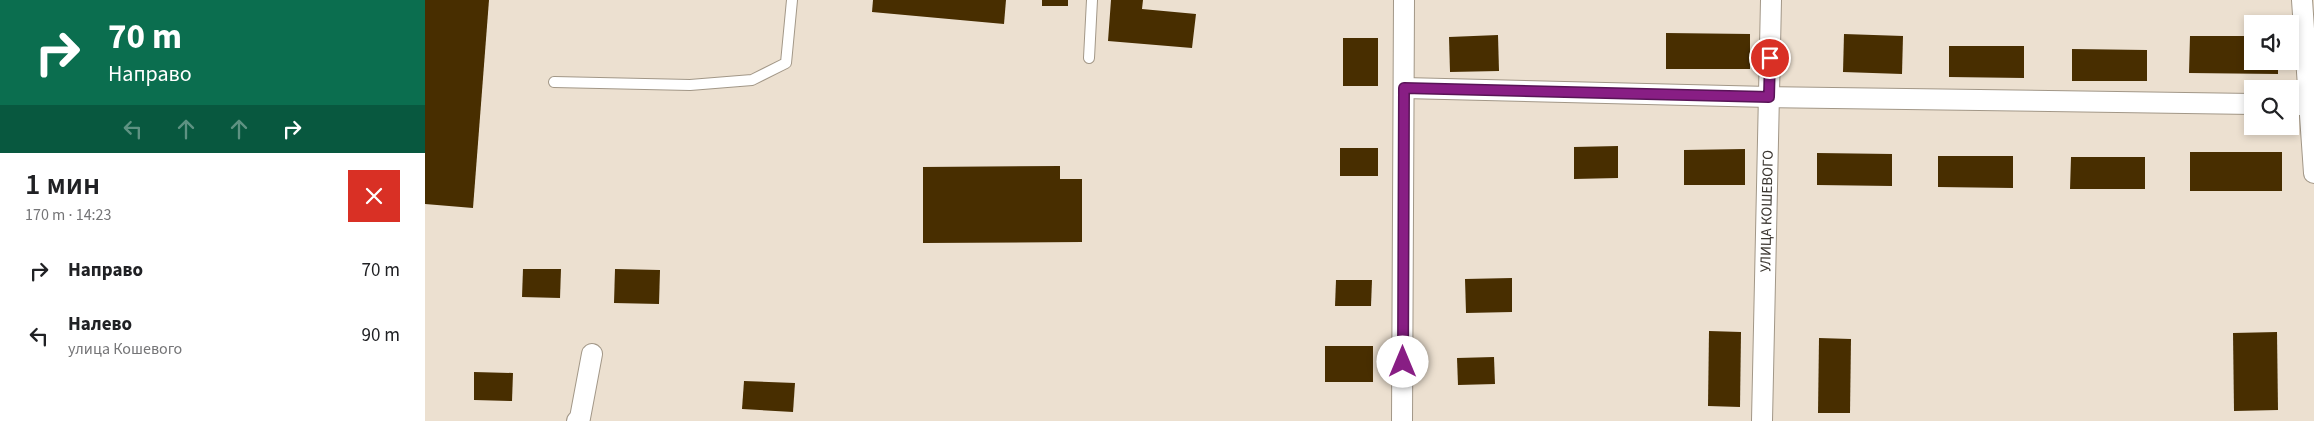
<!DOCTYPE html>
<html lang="ru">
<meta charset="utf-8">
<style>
body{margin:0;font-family:"Source Sans 3",sans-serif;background:#f6f6f6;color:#202124;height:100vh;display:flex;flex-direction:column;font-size:19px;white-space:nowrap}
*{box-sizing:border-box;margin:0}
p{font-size:16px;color:#757577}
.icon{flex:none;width:28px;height:28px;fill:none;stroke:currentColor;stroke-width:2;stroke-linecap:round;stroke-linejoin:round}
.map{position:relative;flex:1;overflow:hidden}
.side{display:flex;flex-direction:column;background:#fff;width:425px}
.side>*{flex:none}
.top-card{background:#0b6e4f;color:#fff;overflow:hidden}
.controls{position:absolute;left:1819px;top:15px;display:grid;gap:10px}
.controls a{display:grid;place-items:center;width:55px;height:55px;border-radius:0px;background:#fff;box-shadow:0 2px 8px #0003;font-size:25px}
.pin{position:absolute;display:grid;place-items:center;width:42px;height:42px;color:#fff;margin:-21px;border:2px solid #fff;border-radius:50%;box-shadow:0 1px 5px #0007}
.me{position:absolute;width:55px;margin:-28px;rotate:0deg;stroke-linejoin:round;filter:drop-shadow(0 0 4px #0008)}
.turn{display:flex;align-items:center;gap:18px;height:105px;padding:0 25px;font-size:22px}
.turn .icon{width:65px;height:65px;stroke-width:2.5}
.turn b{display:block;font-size:35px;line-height:42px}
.lanes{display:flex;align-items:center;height:48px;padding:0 25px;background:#0003;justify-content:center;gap:25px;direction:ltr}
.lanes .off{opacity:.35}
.round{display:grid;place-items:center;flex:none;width:52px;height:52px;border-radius:0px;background:#f6f6f6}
.overview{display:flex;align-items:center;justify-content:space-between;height:85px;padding:0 25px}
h1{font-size:30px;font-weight:600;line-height:38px}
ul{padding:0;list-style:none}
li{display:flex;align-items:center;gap:15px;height:65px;padding:0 25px}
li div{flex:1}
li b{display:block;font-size:19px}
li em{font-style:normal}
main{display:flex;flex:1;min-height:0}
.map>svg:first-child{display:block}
.building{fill:#482e00}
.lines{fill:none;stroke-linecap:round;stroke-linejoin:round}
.service-casing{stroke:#a29787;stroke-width:12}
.minor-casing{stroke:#a29787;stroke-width:22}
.service{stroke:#fff;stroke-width:10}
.minor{stroke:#fff;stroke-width:20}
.route-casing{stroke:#581456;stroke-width:12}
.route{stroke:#881e84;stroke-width:9}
.labels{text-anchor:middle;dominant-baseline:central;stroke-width:5;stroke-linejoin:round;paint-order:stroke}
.street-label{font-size:15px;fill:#3a352f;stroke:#fff}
</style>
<main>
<section class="side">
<div class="top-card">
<div class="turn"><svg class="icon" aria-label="right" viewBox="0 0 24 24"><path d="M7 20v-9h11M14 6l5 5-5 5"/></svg><div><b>70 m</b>Направо</div></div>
<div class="lanes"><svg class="icon off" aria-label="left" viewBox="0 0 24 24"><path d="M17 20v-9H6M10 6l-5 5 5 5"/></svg><svg class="icon off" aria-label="ahead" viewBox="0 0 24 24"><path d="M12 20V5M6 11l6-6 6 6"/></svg><svg class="icon off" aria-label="ahead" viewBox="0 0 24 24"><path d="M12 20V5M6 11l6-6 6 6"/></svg><svg class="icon" aria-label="right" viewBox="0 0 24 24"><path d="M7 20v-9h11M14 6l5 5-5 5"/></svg></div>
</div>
<div class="overview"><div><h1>1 мин</h1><p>170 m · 14:23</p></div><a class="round" style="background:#d93025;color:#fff"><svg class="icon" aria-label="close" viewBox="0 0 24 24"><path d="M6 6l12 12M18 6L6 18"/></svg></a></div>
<ul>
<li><svg class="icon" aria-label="right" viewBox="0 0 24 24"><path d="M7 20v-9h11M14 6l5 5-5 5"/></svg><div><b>Направо</b></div><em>70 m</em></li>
<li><svg class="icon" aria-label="left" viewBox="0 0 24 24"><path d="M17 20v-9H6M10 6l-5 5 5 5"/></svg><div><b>Налево</b><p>улица Кошевого</p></div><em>90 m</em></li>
</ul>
</section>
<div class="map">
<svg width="1889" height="421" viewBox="0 0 1889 421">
<rect width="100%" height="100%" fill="#ece0d0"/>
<g class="building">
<polygon points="0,0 64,0 48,208 0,204"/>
<polygon points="448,0 581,0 579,24 447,12"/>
<rect x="617" y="0" width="26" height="6"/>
<polygon points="686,0 718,0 717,9 771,14 767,48 683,41"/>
<polygon points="1241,33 1325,34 1325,69 1241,69"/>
<polygon points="1419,34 1478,36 1477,74 1418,72"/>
<polygon points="1073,35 1074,71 1025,72 1024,37"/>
<polygon points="1765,36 1828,36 1828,61 1853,61 1853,74 1764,73"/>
<rect x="918" y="38" width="35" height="48"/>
<polygon points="1524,46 1599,46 1599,78 1524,77"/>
<polygon points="1647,49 1722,50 1722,81 1647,81"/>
<polygon points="1193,146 1193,178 1149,179 1149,147"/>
<rect x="915" y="148" width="38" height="28"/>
<polygon points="1320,149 1320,185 1259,185 1259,150"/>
<rect x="1765" y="152" width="92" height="39"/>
<polygon points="1392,153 1467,154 1467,186 1392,185"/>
<polygon points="1513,156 1588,156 1588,188 1513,187"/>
<polygon points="1646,157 1720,157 1720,189 1645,189"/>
<polygon points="635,166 635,179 657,179 657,242 498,243 498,167"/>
<polygon points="98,269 136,269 135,298 97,297"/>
<polygon points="190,269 235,270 234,304 189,303"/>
<polygon points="1087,278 1087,312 1041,313 1040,279"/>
<polygon points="911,280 947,280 946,306 910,306"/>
<polygon points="1284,331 1316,332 1315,407 1283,406"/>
<polygon points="1852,332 1853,410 1809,411 1808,333"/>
<polygon points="1394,338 1426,339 1425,413 1393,413"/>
<rect x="900" y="346" width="48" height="36"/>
<polygon points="1069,357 1070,384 1033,385 1032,358"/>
<polygon points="49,372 88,373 87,401 49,400"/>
<polygon points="319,381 370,383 368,412 317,409"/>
</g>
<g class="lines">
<g class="service-casing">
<g id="service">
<polyline points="664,58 667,0"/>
<polyline points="129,82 265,85 327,80 361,63 367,0"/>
</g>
</g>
<g class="minor-casing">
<g id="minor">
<polyline points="1877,0 1889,173"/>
<polyline points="979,88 1344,97 1828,104"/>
<polyline points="1865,105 1889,105"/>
<polyline points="152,421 155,418 167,354"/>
<polyline points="977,421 979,0"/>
<path id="s1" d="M1337 421 1346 0"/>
</g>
</g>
<use href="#service" class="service"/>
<use href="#minor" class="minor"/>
</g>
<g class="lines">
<g class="route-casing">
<polyline id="route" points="978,362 979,88 1344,97 1345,58"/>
</g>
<use href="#route" class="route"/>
</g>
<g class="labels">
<g class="street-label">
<text stroke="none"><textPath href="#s1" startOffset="210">УЛИЦА КОШЕВОГО</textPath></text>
</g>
</g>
</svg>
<div class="controls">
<a><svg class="icon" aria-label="sound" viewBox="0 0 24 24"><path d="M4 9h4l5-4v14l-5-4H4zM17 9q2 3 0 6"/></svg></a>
<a><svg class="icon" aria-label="search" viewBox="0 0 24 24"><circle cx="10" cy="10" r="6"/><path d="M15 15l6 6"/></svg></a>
</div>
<div class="pin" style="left:1345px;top:58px;background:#d93025"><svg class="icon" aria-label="arrive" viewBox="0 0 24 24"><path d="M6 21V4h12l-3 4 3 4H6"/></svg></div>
<svg class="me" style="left:978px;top:362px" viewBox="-20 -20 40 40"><circle r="19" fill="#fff"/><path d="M0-13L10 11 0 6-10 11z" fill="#881e84"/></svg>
</div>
</main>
